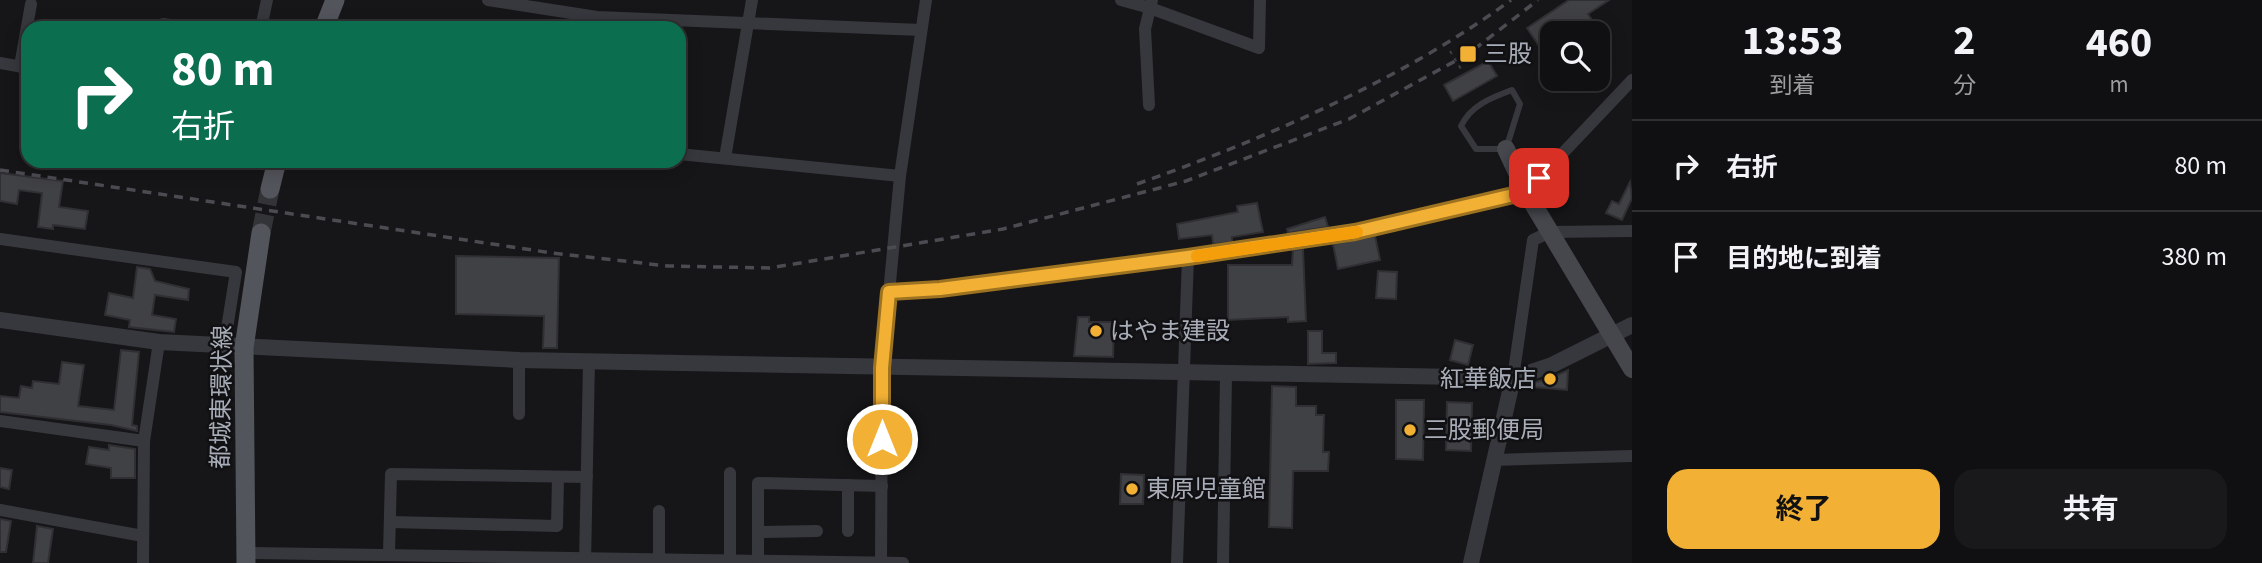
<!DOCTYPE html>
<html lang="ja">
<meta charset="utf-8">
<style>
body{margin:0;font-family:"Source Sans 3","Noto Sans JP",sans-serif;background:#19191b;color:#f1f3f6;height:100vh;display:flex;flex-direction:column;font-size:26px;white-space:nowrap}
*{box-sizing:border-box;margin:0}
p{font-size:23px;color:#9c9d9f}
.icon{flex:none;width:38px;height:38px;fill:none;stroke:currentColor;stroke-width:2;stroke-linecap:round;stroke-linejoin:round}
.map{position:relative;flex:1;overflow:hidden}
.details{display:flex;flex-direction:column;background:#101012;width:630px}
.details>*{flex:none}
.top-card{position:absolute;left:21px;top:21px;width:665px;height:147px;border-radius:21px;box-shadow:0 4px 18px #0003,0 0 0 2px #303032;background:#0b6e4f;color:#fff;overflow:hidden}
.buttons{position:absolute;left:1540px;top:21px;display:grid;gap:14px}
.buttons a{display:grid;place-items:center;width:70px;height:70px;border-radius:14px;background:#101012;box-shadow:0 4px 18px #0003,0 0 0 2px #303032;font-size:35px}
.pin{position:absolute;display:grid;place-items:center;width:60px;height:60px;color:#fff;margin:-30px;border-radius:14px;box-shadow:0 4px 10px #0006}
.me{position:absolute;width:77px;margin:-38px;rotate:0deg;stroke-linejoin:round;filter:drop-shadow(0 0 5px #0008)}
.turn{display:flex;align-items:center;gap:24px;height:147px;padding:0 35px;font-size:32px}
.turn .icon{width:91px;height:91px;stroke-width:2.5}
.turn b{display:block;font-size:49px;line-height:60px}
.eta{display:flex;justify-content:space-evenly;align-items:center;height:119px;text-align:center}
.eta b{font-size:42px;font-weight:700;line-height:49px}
.button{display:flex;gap:14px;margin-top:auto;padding:14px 35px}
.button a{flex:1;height:80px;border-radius:21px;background:#f2b134;color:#111;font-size:28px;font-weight:700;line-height:80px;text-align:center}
.button a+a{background:#19191b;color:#f1f3f6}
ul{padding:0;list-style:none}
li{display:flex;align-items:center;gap:21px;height:91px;padding:0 35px;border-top:2px solid #303032}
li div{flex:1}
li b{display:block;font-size:26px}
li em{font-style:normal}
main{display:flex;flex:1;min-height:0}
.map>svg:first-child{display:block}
.building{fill:#404145;stroke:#303034;stroke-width:2}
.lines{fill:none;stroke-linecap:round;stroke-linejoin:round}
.primary-tunnel{stroke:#333438;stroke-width:19;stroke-dasharray:19 10;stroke-linecap:butt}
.path{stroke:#3d3f44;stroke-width:2;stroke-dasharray:3.5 5;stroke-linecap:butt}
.service{stroke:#37383d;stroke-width:6}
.minor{stroke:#37383d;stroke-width:12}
.tertiary{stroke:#37383d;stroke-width:16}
.secondary{stroke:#45474d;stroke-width:18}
.primary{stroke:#53555c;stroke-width:19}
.rail{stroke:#4a4c52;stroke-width:3.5;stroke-dasharray:9 7;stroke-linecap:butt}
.route-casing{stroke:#9d7322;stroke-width:18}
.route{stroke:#f2b134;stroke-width:12}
.slow{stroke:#f59e0b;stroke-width:12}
.poi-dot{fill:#f2b134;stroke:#111113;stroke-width:2.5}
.labels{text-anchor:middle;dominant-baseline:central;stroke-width:5;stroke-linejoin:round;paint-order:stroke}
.poi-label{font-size:24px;fill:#a8adb8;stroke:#111113;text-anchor:start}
.street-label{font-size:24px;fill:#a8adb8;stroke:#111113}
</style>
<main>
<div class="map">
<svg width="1632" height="563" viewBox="0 0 1632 563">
<rect width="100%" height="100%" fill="#161618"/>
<g class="building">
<polygon points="1569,0 1609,0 1588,14 1592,20 1573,33 1552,33 1552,65 1527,28"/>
<polygon points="1488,61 1497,76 1453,101 1444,85"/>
<polygon points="0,173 63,181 59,207 88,211 85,229 53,225 53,229 38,227 42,193 19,190 17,204 0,201"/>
<polygon points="1630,182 1632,198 1622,220 1606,213 1612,201 1619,204"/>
<polygon points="1257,203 1263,232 1232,237 1232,242 1213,244 1212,235 1179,239 1177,224 1238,212 1237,206"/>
<polygon points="1325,217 1328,227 1288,233 1287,229"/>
<polygon points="1375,236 1380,260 1338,269 1333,244"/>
<polygon points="1303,249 1306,321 1288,322 1288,317 1228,320 1228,265 1292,265 1293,250"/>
<polygon points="456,256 559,258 557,348 543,348 544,316 456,314"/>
<polygon points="137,267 150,269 155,281 189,289 188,300 155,295 152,315 176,319 174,332 129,327 130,320 105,315 109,293 133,298"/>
<polygon points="1378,271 1397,272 1396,299 1376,298"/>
<polygon points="1078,317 1089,317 1089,322 1114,322 1113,357 1074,356"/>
<polygon points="1308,331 1322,331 1322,353 1336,353 1336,363 1308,364"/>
<polygon points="1455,340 1473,345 1468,365 1450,360"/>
<polygon points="121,350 139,352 132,425 137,426 137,431 111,425 0,412 0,396 19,398 21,386 32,388 33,381 59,384 62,362 84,365 78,406 114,410"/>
<polygon points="1568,370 1567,390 1522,386 1553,377"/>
<polygon points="1272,386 1296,387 1296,406 1316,406 1316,415 1324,415 1323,452 1329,452 1328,471 1293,471 1292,528 1269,527"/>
<polygon points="1396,400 1424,400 1423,460 1396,459"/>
<polygon points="1447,402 1472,403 1471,451 1446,450"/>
<polygon points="109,445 135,449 135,478 111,478 111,468 86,464 89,447 109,450"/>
<polygon points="0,468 12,470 9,489 0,487"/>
<polygon points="1121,474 1144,475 1143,504 1120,504"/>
<polygon points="0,519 11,521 6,552 0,552"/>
<polygon points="37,526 53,529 48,563 33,563"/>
</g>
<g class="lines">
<polyline class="primary-tunnel" points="261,233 270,189"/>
<polyline class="path" points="1450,51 1461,69"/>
<path class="service" d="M1512 90 1520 104 1506 149H1476L1461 126C1471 105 1491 98 1512 90Z"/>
<g class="minor">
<polyline points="488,0 597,17 921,30"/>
<polyline points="1121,0 1150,8 1152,0"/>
<polyline points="159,28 163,24 192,28"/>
<polyline points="261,28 267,0"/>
<polyline points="0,63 28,68"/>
<polyline points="20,66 31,4"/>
<polyline points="1149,105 1145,29 1150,8 1259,48 1260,0"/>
<polyline points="679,154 900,176"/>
<polyline points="725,158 752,0"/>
<polyline points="0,239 236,272 224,347"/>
<polyline points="889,292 940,289 1188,257 1355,232 1526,192 1632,80"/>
<polyline points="1513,378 1533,240 1550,232 1632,231"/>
<polyline points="519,414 519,360"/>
<polyline points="0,421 144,441"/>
<polyline points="1493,460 1632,456"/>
<polyline points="730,473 730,559"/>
<polyline points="848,485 848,531"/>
<polyline points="0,510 143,536"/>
<polyline points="659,511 659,558"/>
<polyline points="390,522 557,526 558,477"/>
<polyline points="758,532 817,531"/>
<polyline points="246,553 903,563"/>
<polyline points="389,554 391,474 587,477"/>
<polyline points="758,560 758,483 882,486"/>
<polyline points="143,563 144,441 159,342"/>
<polyline points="585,563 589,361"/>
<polyline points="881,563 882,368 900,176 926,0"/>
<polyline points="1177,563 1188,257"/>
<polyline points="1223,563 1226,375"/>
</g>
<g class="tertiary">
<polyline points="0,320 159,342 519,360 1513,378 1552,365 1632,325"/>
<polyline points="1471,563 1513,378"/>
</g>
<polyline class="secondary" points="1506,149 1526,192 1632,369"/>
<g class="primary">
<polyline points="324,28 335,0"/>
<polyline points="270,189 277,161"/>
<polyline points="246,563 244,348 261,233"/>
</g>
<g class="rail">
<polyline points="0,170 552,253 668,266 770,268 1003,229 1186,181 1349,119 1468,54 1538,0"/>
<path d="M1137 184C1264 139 1402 80 1511 0"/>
</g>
</g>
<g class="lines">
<g class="route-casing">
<polyline id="route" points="882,439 882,368 889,292 940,289 1188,257 1355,232 1526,192 1539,178"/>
</g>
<use href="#route" class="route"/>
<polyline class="slow" points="1197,256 1357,232"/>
</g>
<g class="poi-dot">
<rect x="1459" y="45" width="18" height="18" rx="3.5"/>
<circle cx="1096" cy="331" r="7"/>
<circle cx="1550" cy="379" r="7"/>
<circle cx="1410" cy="430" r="7"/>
<circle cx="1132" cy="489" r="7"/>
</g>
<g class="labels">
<g class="poi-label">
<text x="1484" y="54">三股</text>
<text x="1110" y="331">はやま建設</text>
<text x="1536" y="379" text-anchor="end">紅華飯店</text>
<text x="1424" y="430">三股郵便局</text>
<text x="1146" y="489">東原児童館</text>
</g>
<g class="street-label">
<text transform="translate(222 397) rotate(-89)">都城東環状線</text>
</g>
</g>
</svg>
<div class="buttons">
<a><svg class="icon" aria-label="search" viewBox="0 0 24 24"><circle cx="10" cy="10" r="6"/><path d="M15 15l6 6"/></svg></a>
</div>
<div class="pin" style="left:1539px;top:178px;background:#d93025"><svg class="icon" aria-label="arrive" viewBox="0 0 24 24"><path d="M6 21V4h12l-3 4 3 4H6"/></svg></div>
<svg class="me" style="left:882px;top:439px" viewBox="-20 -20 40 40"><circle r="17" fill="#f2b134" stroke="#fff" stroke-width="3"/><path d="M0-11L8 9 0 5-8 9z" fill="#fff"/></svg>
<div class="top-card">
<div class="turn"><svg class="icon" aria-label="right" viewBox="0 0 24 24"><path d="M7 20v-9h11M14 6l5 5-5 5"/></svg><div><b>80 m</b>右折</div></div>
</div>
</div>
<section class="details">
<div class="eta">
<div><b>13:53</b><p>到着</p></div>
<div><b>2</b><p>分</p></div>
<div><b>460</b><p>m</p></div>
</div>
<ul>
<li><svg class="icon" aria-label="right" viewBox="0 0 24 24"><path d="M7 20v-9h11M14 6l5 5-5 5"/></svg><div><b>右折</b></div><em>80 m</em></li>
<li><svg class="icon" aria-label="arrive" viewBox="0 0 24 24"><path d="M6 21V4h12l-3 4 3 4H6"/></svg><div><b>目的地に到着</b></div><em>380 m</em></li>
</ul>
<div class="button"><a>終了</a><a>共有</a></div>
</section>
</main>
